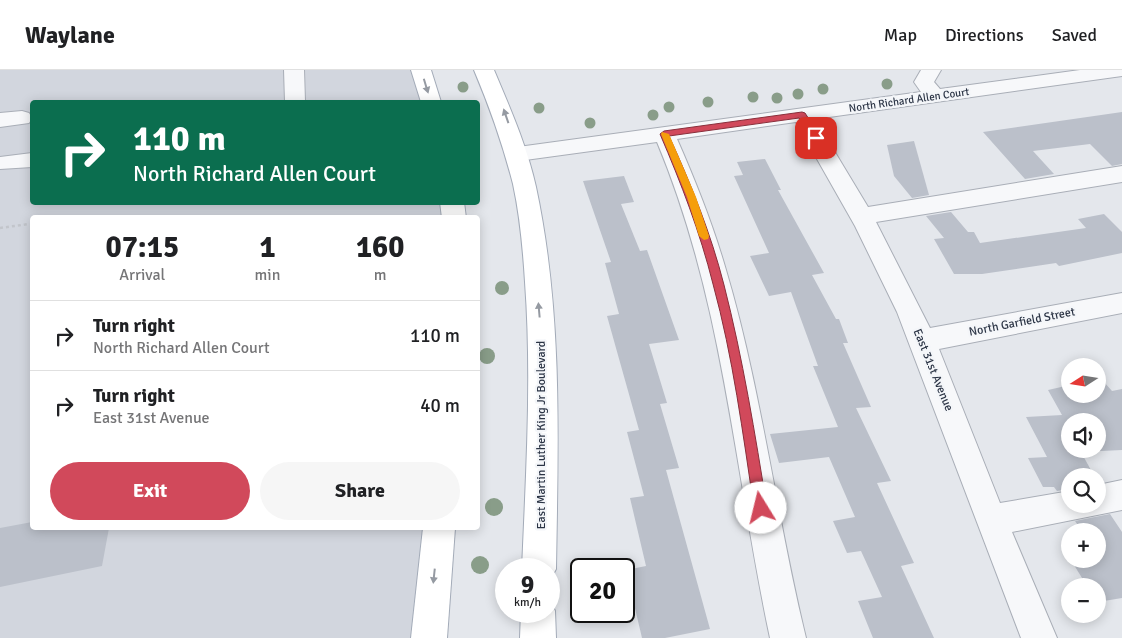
<!DOCTYPE html>
<meta charset="utf-8">
<style>
body{margin:0;font-family:Signika,sans-serif;background:#f6f6f6;color:#202124;height:100vh;display:flex;flex-direction:column;font-size:19px;white-space:nowrap}
*{box-sizing:border-box;margin:0}
p{font-size:16px;color:#757577}
.icon{flex:none;width:28px;height:28px;fill:none;stroke:currentColor;stroke-width:2;stroke-linecap:round;stroke-linejoin:round}
.map{position:relative;flex:1;overflow:hidden}
.drawer{position:absolute;left:30px;top:145px;width:450px;height:315px;display:flex;flex-direction:column;background:#fff;border-radius:5px;box-shadow:0 2px 12px #0003}
.drawer>*{flex:none}
.guide{position:absolute;left:30px;top:30px;width:450px;height:105px;border-radius:5px;box-shadow:0 2px 12px #0003;background:#0b6e4f;color:#fff;overflow:hidden}
.needle{width:32px;rotate:258deg}
.controls{position:absolute;left:1061px;top:288px;display:grid;gap:10px}
.controls a{display:grid;place-items:center;width:45px;height:45px;border-radius:50%;background:#fff;box-shadow:0 2px 12px #0003;font-size:25px}
.speed{position:absolute;left:495px;top:488px;display:flex;gap:10px;font-size:25px;font-weight:700;text-align:center}
.speed>*{display:grid;place-content:center;width:65px;height:65px;border-radius:50%;background:#fff;box-shadow:0 2px 12px #0003;line-height:1}
.speed small{font-size:12px;font-weight:400}
.speed .limit{border:2px solid #111;border-radius:8px;background:#fff;color:#111}
.pin{position:absolute;display:grid;place-items:center;width:42px;height:42px;color:#fff;margin:-21px;border-radius:10px;box-shadow:0 2px 8px #0006}
.me{position:absolute;width:55px;margin:-28px;rotate:351deg;stroke-linejoin:round;filter:drop-shadow(0 0 4px #0008)}
.turn{display:flex;align-items:center;gap:18px;height:105px;padding:0 20px;font-size:22px}
.turn .icon{width:65px;height:65px;stroke-width:2.5}
.turn b{display:block;font-size:35px;line-height:42px}
.eta{display:flex;justify-content:space-evenly;align-items:center;height:85px;text-align:center}
.eta b{font-size:30px;font-weight:700;line-height:35px}
.action{display:flex;gap:10px;margin-top:auto;padding:10px 20px}
.action a{flex:1;height:58px;border-radius:30px;background:#d1495b;color:#fff;font-size:20px;font-weight:700;line-height:58px;text-align:center}
.action a+a{background:#f6f6f6;color:#202124}
ul{padding:0;list-style:none}
li{display:flex;align-items:center;gap:15px;height:70px;padding:0 20px;border-top:1px solid #e0e0e0}
li div{flex:1}
li b{display:block;font-size:19px}
li em{font-style:normal}
header{display:flex;align-items:center;gap:30px;box-sizing:border-box;height:70px;padding:0 25px;background:#fff;border-bottom:1px solid #e0e0e0}
header strong{font-size:24px}
nav{display:flex;gap:28px;margin-inline-start:auto;font-size:18px}
.map>svg:first-child{display:block}
.built{fill:#d2d6de}
.building{fill:#bbc0ca;fill-rule:evenodd}
.lines{fill:none;stroke-linecap:round;stroke-linejoin:round}
.minor-casing{stroke:#a9aeb7;stroke-width:2}
.major-casing{stroke:#a3abb8;stroke-width:2}
.path{stroke:#c2c5cb;stroke-width:2.5;stroke-dasharray:3 3;stroke-linecap:butt}
.minor{fill:#f7f8fa;fill-rule:evenodd}
.major{fill:#fff;fill-rule:evenodd}
.tree{fill:#899d89}
.oneway{fill:#959aa2}
.route{fill:#d1495b;stroke:#882f3b}
.slow{fill:#f59e0b}
.labels{text-anchor:middle;dominant-baseline:central;stroke-width:4.5;stroke-linejoin:round;paint-order:stroke}
.far-street-label{font-size:11px;fill:#2b3445;stroke:#f4f6f9}
.street-label{font-size:12px;fill:#2b3445;stroke:#f4f6f9}
</style>
<header>
<strong>Waylane</strong>
<nav><a>Map</a><a>Directions</a><a>Saved</a></nav>
</header>
<div class="map">
<svg width="1122" height="568" viewBox="0 0 1122 568">
<rect width="100%" height="100%" fill="#e4e7ec"/>
<polygon class="built" points="0,0 421,0 431,32 32,32 32,132 452,132 454,147 32,148 32,458 439,458 429,568 0,568"/>
<g class="building">
<polygon points="1122,42 1122,94 1112,96 1090,74 1033,81 1054,104 1025,109 983,62"/>
<polygon points="914,71 929,125 912,128 894,106 887,75"/>
<polygon points="765,89 781,120 778,120 824,203 812,205 836,249 839,249 848,273 843,273 871,337 856,338 891,411 877,413 914,493 901,496 934,568 873,568 858,531 882,527 861,481 847,483 833,451 855,447 829,387 779,393 770,364 838,357 813,296 818,296 791,222 769,226 750,186 769,183 734,106 743,105 737,92"/>
<polygon points="624,106 634,132 621,134 640,181 647,180 679,270 649,274 667,333 660,334 679,398 666,400 710,559 665,568 642,568 626,500 646,496 630,428 644,426 627,362 639,360 607,246 619,244 605,193 611,192 583,111"/>
<polygon points="951,142 968,162 974,162 980,173 1086,158 1078,149 1104,144 1122,162 1122,183 1059,196 1056,193 982,204 954,204 934,169 944,168 926,146"/>
<path d="M1098 312H1104L1112 321 1122 319V380L1081 382 1092 402 1083 403 1086 406H1070V419L1057 421 1054 417H1043L1028 388 1047 387 1026 347 1062 345 1048 320 1070 315V324H1098ZM1070 351H1098V379H1070Z"/>
<polygon points="1110,444 1122,462 1122,528 1098,532 1098,516 1087,516 1074,495 1100,491 1098,487 1098,461 1082,461 1075,451"/>
<polygon points="32,452 32,458 109,458 102,496 0,517 0,458"/>
</g>
<g class="lines">
<g class="minor-casing">
<g id="minor">
<polygon points="284,0 304,0 305,32 285,32"/>
<path d="M921 0H941L934 12 940 19 1080 0H1122V6L815 49 868 137 1122 96V112L876 152 930 258 1122 223V243L939 279 1000 433 1070 421V434H1098V415L1122 410V440L1012 462 1057 568H1021L897 242 855 156 796 52 677 69C696 112 713 155 726 200 762 321 776 446 806 568H770C734 400 724 232 657 72L518 91 510 89 507 84 510 79 518 77 921 22 914 12Z"/>
<polygon points="22,41 29,43 32,48 29,53 0,57 0,43"/>
<polygon points="32,83 32,97 0,99 0,87"/>
</g>
</g>
<g class="major-casing">
<g id="major">
<polygon points="411,0 431,0 441,32 421,32"/>
<path d="M474 0H494C510 38 527 76 536 117 563 243 558 372 556 499L549 512V499H522C526 403 532 307 525 212 523 180 520 146 513 114 503 75 490 38 474 0Z"/>
<polygon points="440,132 464,132 466,148 442,148"/>
<polygon points="423,458 455,458 447,568 411,568"/>
<polygon points="549,528 555,541 556,568 520,568 521,541 549,541"/>
</g>
</g>
<polyline class="path" points="0,158 29,154"/>
<use href="#minor" class="minor"/>
<use href="#major" class="major"/>
</g>
<g class="tree">
<circle cx="887" cy="14" r="5.5"/>
<circle cx="463" cy="17" r="5.5"/>
<circle cx="823" cy="19" r="5.5"/>
<circle cx="798" cy="24" r="5.5"/>
<circle cx="753" cy="27" r="5.5"/>
<circle cx="777" cy="28" r="5.5"/>
<circle cx="708" cy="32" r="5.5"/>
<circle cx="669" cy="37" r="5.5"/>
<circle cx="539" cy="38" r="5.5"/>
<circle cx="653" cy="45" r="5.5"/>
<circle cx="590" cy="53" r="5.5"/>
<circle cx="502" cy="218" r="7"/>
<circle cx="487" cy="286" r="8"/>
<circle cx="494" cy="437" r="9"/>
<circle cx="480" cy="495" r="9"/>
</g>
<defs><path id="oneway-solid" d="M-6-.8H1V-3.2L6.5 0L1 3.2V.8H-6Z" transform="scale(1.25)"/></defs>
<g class="oneway">
<use href="#oneway-solid" transform="translate(426 16) rotate(73)"/>
<use href="#oneway-solid" transform="translate(506 46) rotate(-109)"/>
<use href="#oneway-solid" transform="translate(539 240) rotate(-95)"/>
<use href="#oneway-solid" transform="translate(434 506) rotate(96)"/>
</g>
<path class="route" d="M802 42 805 43 821 68 819 70H813L799 48 669 66C691 114 711 164 724 215 743 289 755 364 767 438L765 443 761 445 756 443 754 438C743 364 733 287 713 214 700 162 681 113 660 64L664 61Z"/>
<polygon class="slow" points="662,62 669,64 696,127 709,166 708,169 704,170 699,166 687,127 661,64"/>
<g class="labels">
<g class="far-street-label">
<text transform="translate(909 30) rotate(-8)">North Richard Allen Court</text>
</g>
<g class="street-label">
<text transform="translate(1022 252) rotate(-11)">North Garfield Street</text>
<text transform="translate(933 300) rotate(68)">East 31st Avenue</text>
<text transform="translate(541 365) rotate(-90)">East Martin Luther King Jr Boulevard</text>
</g>
</g>
</svg>
<div class="controls">
<a><svg class="needle" viewBox="-14 -14 28 28"><path d="M0-13l5 13h-10z" fill="#e53935"/><path d="M0 13l5-13h-10z" fill="#757577"/></svg></a>
<a><svg class="icon" aria-label="sound" viewBox="0 0 24 24"><path d="M4 9h4l5-4v14l-5-4H4zM17 9q2 3 0 6"/></svg></a>
<a><svg class="icon" aria-label="search" viewBox="0 0 24 24"><circle cx="10" cy="10" r="6"/><path d="M15 15l6 6"/></svg></a>
<a>+</a>
<a>−</a>
</div>
<div class="speed"><div>9<small>km/h</small></div><div class="limit">20</div></div>
<div class="pin" style="left:816px;top:68px;background:#d93025"><svg class="icon" aria-label="arrive" viewBox="0 0 24 24"><path d="M6 21V4h12l-3 4 3 4H6"/></svg></div>
<svg class="me" style="left:761px;top:438px" viewBox="-20 -20 40 40"><circle r="19" fill="#fff"/><path d="M0-13L10 11 0 6-10 11z" fill="#d1495b"/></svg>
<div class="guide">
<div class="turn"><svg class="icon" aria-label="right" viewBox="0 0 24 24"><path d="M7 20v-9h11M14 6l5 5-5 5"/></svg><div><b>110 m</b>North Richard Allen Court</div></div>
</div>
<section class="drawer">
<div class="eta">
<div><b>07:15</b><p>Arrival</p></div>
<div><b>1</b><p>min</p></div>
<div><b>160</b><p>m</p></div>
</div>
<ul>
<li><svg class="icon" aria-label="right" viewBox="0 0 24 24"><path d="M7 20v-9h11M14 6l5 5-5 5"/></svg><div><b>Turn right</b><p>North Richard Allen Court</p></div><em>110 m</em></li>
<li><svg class="icon" aria-label="right" viewBox="0 0 24 24"><path d="M7 20v-9h11M14 6l5 5-5 5"/></svg><div><b>Turn right</b><p>East 31st Avenue</p></div><em>40 m</em></li>
</ul>
<div class="action"><a>Exit</a><a>Share</a></div>
</section>
</div>
